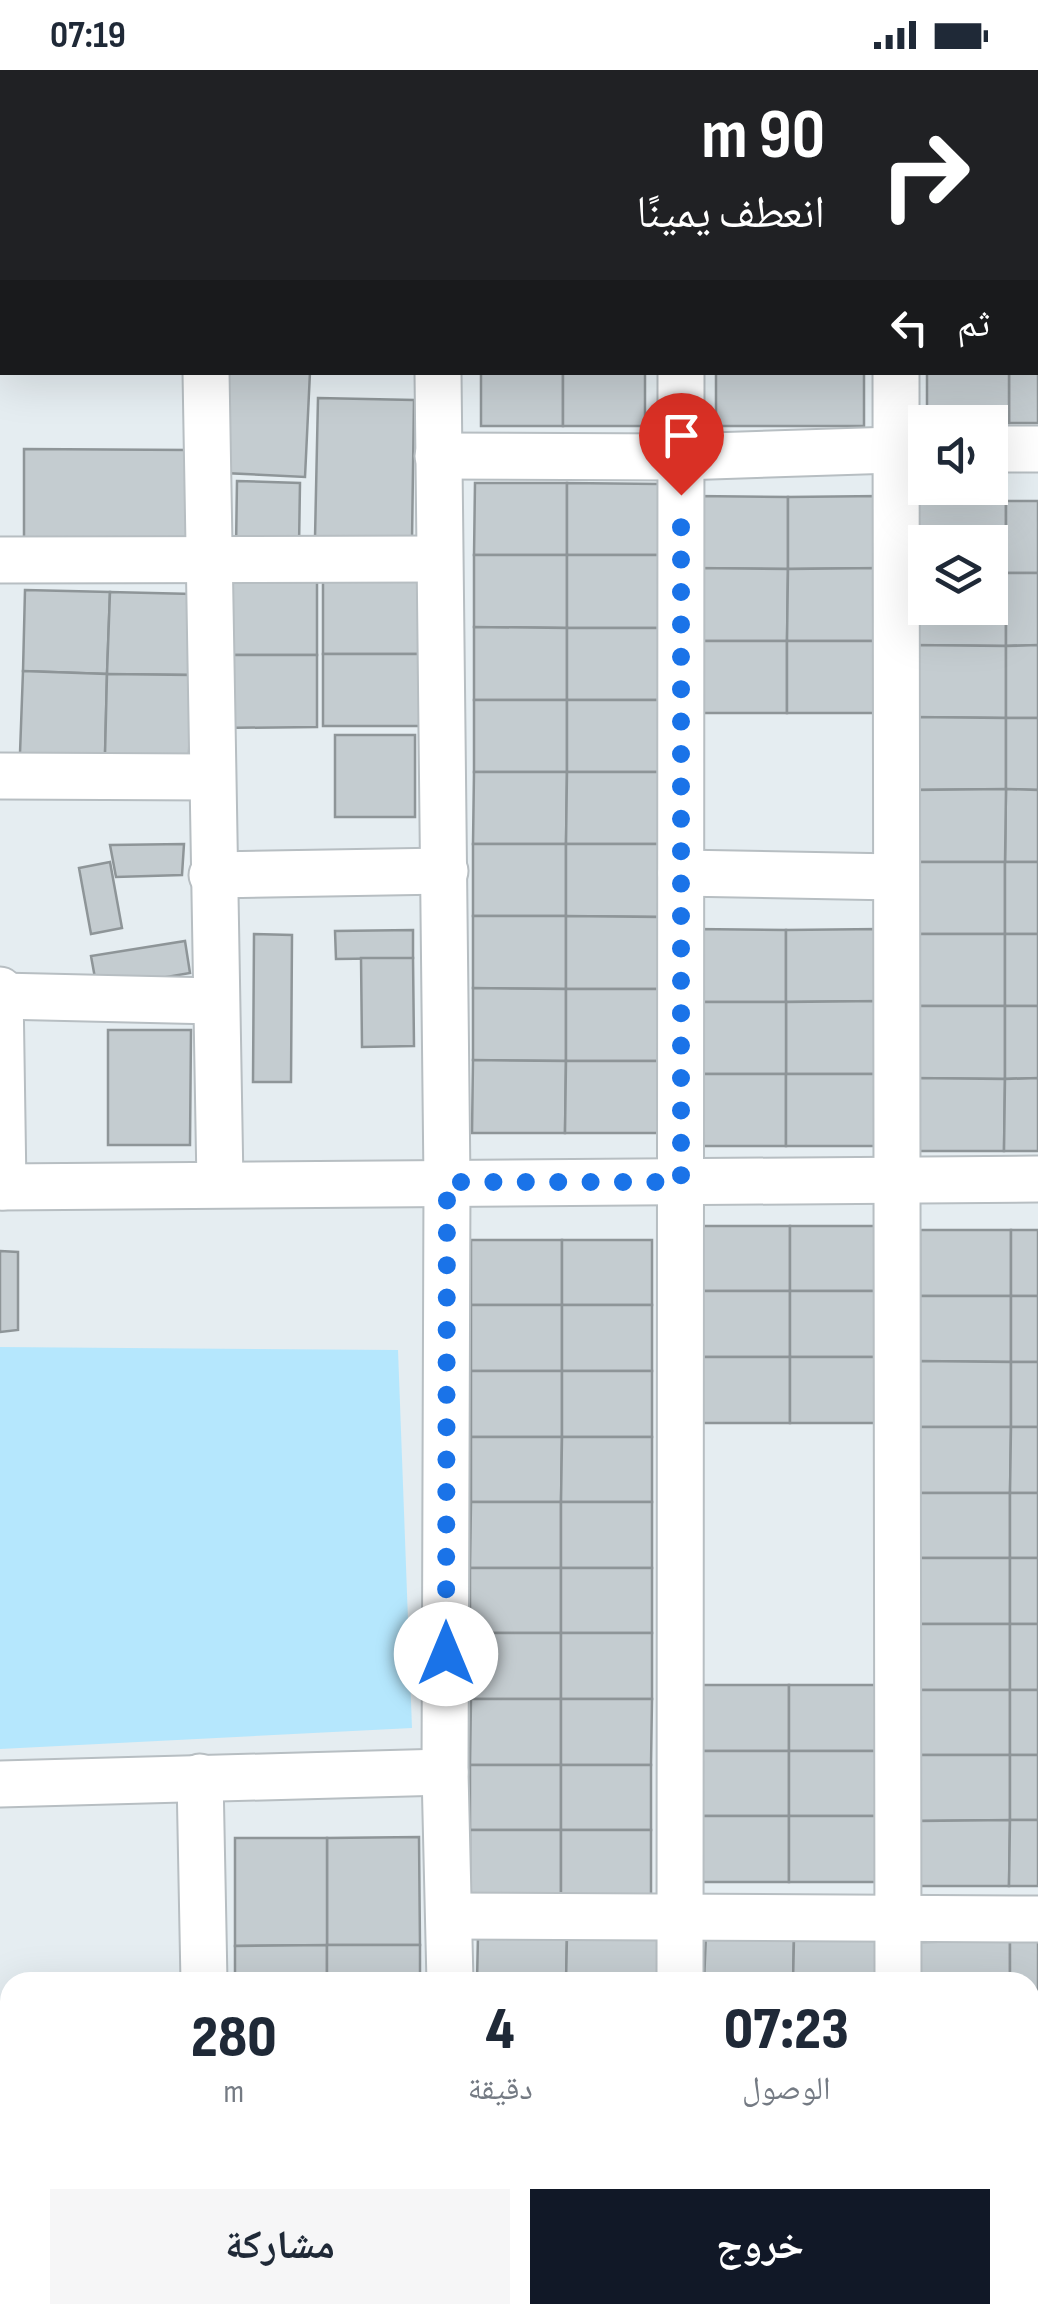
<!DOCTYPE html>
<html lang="ar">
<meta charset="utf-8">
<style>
body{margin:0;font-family:"Sofia Sans Condensed","Noto Naskh Arabic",sans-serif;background:#f6f6f7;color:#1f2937;direction:rtl;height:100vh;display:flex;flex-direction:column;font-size:38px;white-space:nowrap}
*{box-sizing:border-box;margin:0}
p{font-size:32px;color:#747a83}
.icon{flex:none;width:55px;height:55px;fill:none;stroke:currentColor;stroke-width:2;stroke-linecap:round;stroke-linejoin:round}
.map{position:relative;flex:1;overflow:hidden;direction:ltr}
.details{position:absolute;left:0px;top:1902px;width:1040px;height:352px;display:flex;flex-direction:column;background:#fff;border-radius:30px 30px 0 0;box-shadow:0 10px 40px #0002;direction:rtl}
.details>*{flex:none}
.hud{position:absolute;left:0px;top:0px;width:1040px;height:305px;box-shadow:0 10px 40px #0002;direction:rtl;background:#202124;color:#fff;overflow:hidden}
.fabs{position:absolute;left:908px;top:335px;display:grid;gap:20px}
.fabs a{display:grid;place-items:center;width:100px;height:100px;border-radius:0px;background:#fff;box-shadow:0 10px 40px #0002;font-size:50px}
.pin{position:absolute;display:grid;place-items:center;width:85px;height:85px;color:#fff;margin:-102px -42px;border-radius:50% 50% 50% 0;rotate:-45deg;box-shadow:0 0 10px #0007}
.pin .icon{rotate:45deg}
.me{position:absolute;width:110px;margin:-55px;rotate:0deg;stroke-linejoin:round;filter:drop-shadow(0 0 8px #0008)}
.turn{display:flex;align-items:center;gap:35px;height:210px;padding:0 50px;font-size:45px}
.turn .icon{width:130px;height:130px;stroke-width:2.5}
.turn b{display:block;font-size:70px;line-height:85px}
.then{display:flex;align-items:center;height:95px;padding:0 50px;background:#0003;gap:20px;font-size:38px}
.eta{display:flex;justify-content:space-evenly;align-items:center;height:170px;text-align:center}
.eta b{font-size:60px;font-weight:800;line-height:70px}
.primary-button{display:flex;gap:20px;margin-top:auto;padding:20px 50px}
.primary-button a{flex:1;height:115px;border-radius:0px;background:#111827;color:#fff;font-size:40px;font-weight:800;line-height:115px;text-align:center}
.primary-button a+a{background:#f6f6f7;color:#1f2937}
.status{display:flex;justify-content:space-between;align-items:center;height:70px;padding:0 50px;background:#fff;direction:ltr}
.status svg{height:28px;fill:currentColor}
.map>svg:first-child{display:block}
.green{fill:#b5e7fd}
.building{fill:#c4ccd0;stroke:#8e9598;stroke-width:2.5}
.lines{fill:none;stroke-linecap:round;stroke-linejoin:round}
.minor-casing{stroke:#b7bec2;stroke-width:49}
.minor{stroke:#fff;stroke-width:45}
.route{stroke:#1a73e8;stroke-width:18;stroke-dasharray:0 32.4}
</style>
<div class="status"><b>07:19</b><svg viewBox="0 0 49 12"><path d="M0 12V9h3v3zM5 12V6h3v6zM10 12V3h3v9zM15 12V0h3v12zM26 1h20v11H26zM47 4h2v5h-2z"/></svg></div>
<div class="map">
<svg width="1038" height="2253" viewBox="0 0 1038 2253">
<rect width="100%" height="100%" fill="#e5edf1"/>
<polygon class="green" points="0,1277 398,1280 412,1658 0,1679"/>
<g class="building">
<rect x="482" y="0" width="82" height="2"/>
<rect x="564" y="0" width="82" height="2"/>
<rect x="928" y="0" width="82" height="2"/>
<polygon points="1038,285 1038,353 1009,353 1009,302 1038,302"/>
<polygon points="229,302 310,302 305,407 224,403"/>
<rect x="481" y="302" width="82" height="54"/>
<rect x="563" y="302" width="82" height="54"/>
<rect x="716" y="302" width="148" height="54"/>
<polygon points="927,302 1009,302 1009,353 927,352"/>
<polygon points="318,328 414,330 412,470 315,468"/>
<polygon points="24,379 190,380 190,475 24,474"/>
<polygon points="237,411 300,413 299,477 236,477"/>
<polygon points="475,413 567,413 567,485 474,485"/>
<polygon points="567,413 660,414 660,485 567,485"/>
<polygon points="695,426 788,427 788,499 695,498"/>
<polygon points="880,426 880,498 788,499 788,427"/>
<polygon points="914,431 1006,431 1006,503 990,503 990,472 925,472 925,503 913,503"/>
<rect x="1006" y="431" width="32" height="72"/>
<polygon points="474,485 567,485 567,558 474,557"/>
<rect x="567" y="485" width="93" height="73"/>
<polygon points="695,498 788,499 787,571 694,571"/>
<polygon points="880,498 880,571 787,571 788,499"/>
<polygon points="913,503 925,503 925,538 990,538 990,503 1006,503 1006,576 913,575"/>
<polygon points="1006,503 1038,503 1038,575 1006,576"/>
<polygon points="323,511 421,511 422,584 323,584"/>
<rect x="218" y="512" width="99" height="73"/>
<polygon points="25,520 110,522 107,604 23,601"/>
<polygon points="110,522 193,524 191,605 107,604"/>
<polygon points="474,557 567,558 567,630 474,630"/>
<rect x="567" y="558" width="93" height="72"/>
<rect x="694" y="571" width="93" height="72"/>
<rect x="787" y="571" width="93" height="72"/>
<polygon points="913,575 1006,576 1006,648 913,647"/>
<polygon points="1038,575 1038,648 1006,648 1006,576"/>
<rect x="323" y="584" width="99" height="72"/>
<polygon points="218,585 317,585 317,657 218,658"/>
<polygon points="23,601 107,604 105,685 20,683"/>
<polygon points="107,604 191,605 189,687 105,685"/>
<rect x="474" y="630" width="93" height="72"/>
<polygon points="567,630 660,630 659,702 567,702"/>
<polygon points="913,647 1006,648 1006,719 913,720"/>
<polygon points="1006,648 1038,648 1038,720 1006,719"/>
<rect x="335" y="665" width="80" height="82"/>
<polygon points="474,702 567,702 566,774 473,774"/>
<polygon points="567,702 659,702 659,774 566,774"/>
<polygon points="1006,719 1038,720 1038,792 1005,792"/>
<polygon points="1006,719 1005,792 913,792 913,720"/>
<polygon points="184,774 182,805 116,807 110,775"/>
<rect x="473" y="774" width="93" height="72"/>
<polygon points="566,774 659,774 659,847 566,846"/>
<polygon points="110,792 122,858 91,864 79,798"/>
<polygon points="913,792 1005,792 1005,864 912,864"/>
<rect x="1005" y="792" width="33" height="72"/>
<polygon points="473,846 566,846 566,919 473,918"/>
<polygon points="566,846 659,847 659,919 566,919"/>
<polygon points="694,859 786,860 786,932 693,932"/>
<polygon points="879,859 879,931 786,932 786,860"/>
<polygon points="413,860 413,888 336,889 335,861"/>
<polygon points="254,864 292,865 291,1012 253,1012"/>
<rect x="912" y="864" width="93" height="72"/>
<rect x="1005" y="864" width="33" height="72"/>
<polygon points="185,871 190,903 97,919 91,886"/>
<polygon points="361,888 413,888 414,976 362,977"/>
<polygon points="473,918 566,919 566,991 473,990"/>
<polygon points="566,919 659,919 658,991 566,991"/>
<polygon points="879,931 878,1004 786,1004 786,932"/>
<rect x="693" y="932" width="93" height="72"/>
<polygon points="912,936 1005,936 1005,1009 912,1008"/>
<polygon points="1005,936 1038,936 1038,1008 1005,1009"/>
<polygon points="108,960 191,960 190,1075 108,1075"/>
<polygon points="473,990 566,991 565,1063 472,1063"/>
<polygon points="566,991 658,991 658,1063 565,1063"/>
<rect x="693" y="1004" width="93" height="72"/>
<rect x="786" y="1004" width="92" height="72"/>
<polygon points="912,1008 1005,1009 1004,1081 911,1081"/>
<polygon points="1038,1008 1038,1081 1004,1081 1005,1009"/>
<polygon points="699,1156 790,1156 790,1221 700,1221"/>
<rect x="790" y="1156" width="91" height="65"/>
<rect x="920" y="1160" width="91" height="66"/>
<rect x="1011" y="1160" width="27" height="66"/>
<rect x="471" y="1170" width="91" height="65"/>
<rect x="562" y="1170" width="90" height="65"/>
<polygon points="0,1181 18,1182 18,1260 0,1262"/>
<polygon points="700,1221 790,1221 790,1287 699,1287"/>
<polygon points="790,1221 881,1221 880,1287 790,1287"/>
<polygon points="920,1226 1011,1226 1011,1292 920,1291"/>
<rect x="1011" y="1226" width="27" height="66"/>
<rect x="471" y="1235" width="91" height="66"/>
<rect x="562" y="1235" width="90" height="66"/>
<rect x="699" y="1287" width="91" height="66"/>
<rect x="790" y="1287" width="90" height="66"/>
<polygon points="920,1291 1011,1292 1011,1357 920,1357"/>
<rect x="1011" y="1292" width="27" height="65"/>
<rect x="471" y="1301" width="91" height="66"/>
<rect x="562" y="1301" width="90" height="66"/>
<polygon points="920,1357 1011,1357 1010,1423 920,1423"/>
<polygon points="1011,1357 1038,1357 1038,1423 1010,1423"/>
<polygon points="471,1367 562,1367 561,1432 471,1432"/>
<polygon points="562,1367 652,1367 652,1432 561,1432"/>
<polygon points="920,1423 1010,1423 1010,1488 919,1488"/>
<rect x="1010" y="1423" width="28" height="65"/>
<polygon points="471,1432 561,1432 561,1498 470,1498"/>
<rect x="561" y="1432" width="91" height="66"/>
<rect x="919" y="1488" width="91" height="66"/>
<rect x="1010" y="1488" width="28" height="66"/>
<rect x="470" y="1498" width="91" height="65"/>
<rect x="561" y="1498" width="91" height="65"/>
<rect x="919" y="1554" width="91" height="66"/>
<rect x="1010" y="1554" width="28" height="66"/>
<polygon points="470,1563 561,1563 561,1629 471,1629"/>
<rect x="561" y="1563" width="91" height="66"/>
<polygon points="699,1615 789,1615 789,1681 698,1681"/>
<rect x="789" y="1615" width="91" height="66"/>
<polygon points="919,1620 1010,1620 1010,1685 920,1685"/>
<rect x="1010" y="1620" width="28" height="65"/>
<polygon points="471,1629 561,1629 561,1695 470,1695"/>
<polygon points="561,1629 652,1629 651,1695 561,1695"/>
<rect x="698" y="1681" width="91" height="65"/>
<rect x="789" y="1681" width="91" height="65"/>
<polygon points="920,1685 1010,1685 1010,1750 919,1751"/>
<rect x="1010" y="1685" width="28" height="65"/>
<rect x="470" y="1695" width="91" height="65"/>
<rect x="561" y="1695" width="90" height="65"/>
<rect x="698" y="1746" width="91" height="66"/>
<rect x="789" y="1746" width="91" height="66"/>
<polygon points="1010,1750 1009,1816 919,1816 919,1751"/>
<polygon points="1010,1750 1038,1750 1038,1816 1009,1816"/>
<rect x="470" y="1760" width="91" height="66"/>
<rect x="561" y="1760" width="90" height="66"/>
<polygon points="419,1767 420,1875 327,1875 327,1768"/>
<polygon points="235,1768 327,1768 327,1875 235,1876"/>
<polygon points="478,1865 567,1865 566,1912 477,1912"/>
<polygon points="567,1865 663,1865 663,1912 566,1912"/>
<polygon points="706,1865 794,1868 793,1912 704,1912"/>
<polygon points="794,1868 883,1870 882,1912 793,1912"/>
<polygon points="1010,1871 1010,1912 916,1912 916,1872"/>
<polygon points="1010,1871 1038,1871 1038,1947 1030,1947 1030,1912 1010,1912"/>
<polygon points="327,1875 327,1912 235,1912 235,1876"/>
<rect x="327" y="1875" width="93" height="37"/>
<rect x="1030" y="1947" width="8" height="75"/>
<rect x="1030" y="2022" width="8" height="75"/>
<rect x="1030" y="2097" width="8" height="75"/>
<polygon points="1030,2172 1038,2172 1038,2247 1010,2247 1030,2245"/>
<rect x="27" y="2245" width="67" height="8"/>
<polygon points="114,2245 188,2245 188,2253 115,2253"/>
<rect x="237" y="2245" width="92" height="8"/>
<rect x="329" y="2245" width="92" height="8"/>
<rect x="472" y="2245" width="93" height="8"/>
<rect x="565" y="2245" width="95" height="8"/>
<polygon points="917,2245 1010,2245 1010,2247 917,2248"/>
<polygon points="1010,2247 1010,2253 917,2253 917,2248"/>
<rect x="1010" y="2247" width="28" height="6"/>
</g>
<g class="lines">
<g class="minor-casing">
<g id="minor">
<polyline points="436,0 436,2"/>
<polyline points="893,0 893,2"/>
<polyline points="681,2 681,0"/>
<polyline points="0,147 2,147"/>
<polyline points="206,302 220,1114"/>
<polyline points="438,302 447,1112 445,1702 450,1912"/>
<polyline points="896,302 898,1912"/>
<polyline points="990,379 1038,379"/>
<polyline points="438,386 681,387 925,379"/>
<polyline points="0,490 439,489"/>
<polyline points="0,706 211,707"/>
<polyline points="681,803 896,807"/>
<polyline points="212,805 445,801"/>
<polyline points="0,920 3,1117"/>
<polyline points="0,926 215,931"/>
<polyline points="0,1117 1038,1109"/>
<polyline points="200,1707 204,1912"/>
<polyline points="0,1714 445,1702"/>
<polyline points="449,1846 1038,1849"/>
<polyline points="680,1912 681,302"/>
<polyline points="0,2001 3,2253"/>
<polyline points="212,2245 213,2253"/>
<polyline points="458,2245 458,2253"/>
<polyline points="899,2245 899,2253"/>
<polyline points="680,2253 680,2245"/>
</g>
</g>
<use href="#minor" class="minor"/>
</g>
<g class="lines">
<polyline class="route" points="446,1584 447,1112 681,1112 681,425"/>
</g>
</svg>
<div class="fabs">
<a><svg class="icon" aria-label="sound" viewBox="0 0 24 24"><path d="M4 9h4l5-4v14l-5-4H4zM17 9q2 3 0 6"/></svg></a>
<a><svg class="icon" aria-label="layers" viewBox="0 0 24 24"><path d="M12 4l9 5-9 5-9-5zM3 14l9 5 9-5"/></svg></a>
</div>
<div class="pin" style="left:681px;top:425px;background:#d93025"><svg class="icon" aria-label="arrive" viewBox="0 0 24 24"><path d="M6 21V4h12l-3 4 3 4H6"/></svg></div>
<svg class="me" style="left:446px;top:1584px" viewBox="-20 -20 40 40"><circle r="19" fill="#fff"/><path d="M0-13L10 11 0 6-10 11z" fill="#1a73e8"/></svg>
<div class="hud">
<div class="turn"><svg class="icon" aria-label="right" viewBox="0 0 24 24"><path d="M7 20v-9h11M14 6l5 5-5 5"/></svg><div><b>90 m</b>انعطف يمينًا</div></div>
<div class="then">ثم<svg class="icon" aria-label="left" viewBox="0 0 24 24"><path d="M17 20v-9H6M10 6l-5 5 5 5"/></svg></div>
</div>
<section class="details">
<div class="eta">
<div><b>07:23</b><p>الوصول</p></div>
<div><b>4</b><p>دقيقة</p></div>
<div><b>280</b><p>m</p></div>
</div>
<div class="primary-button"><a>خروج</a><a>مشاركة</a></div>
</section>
</div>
